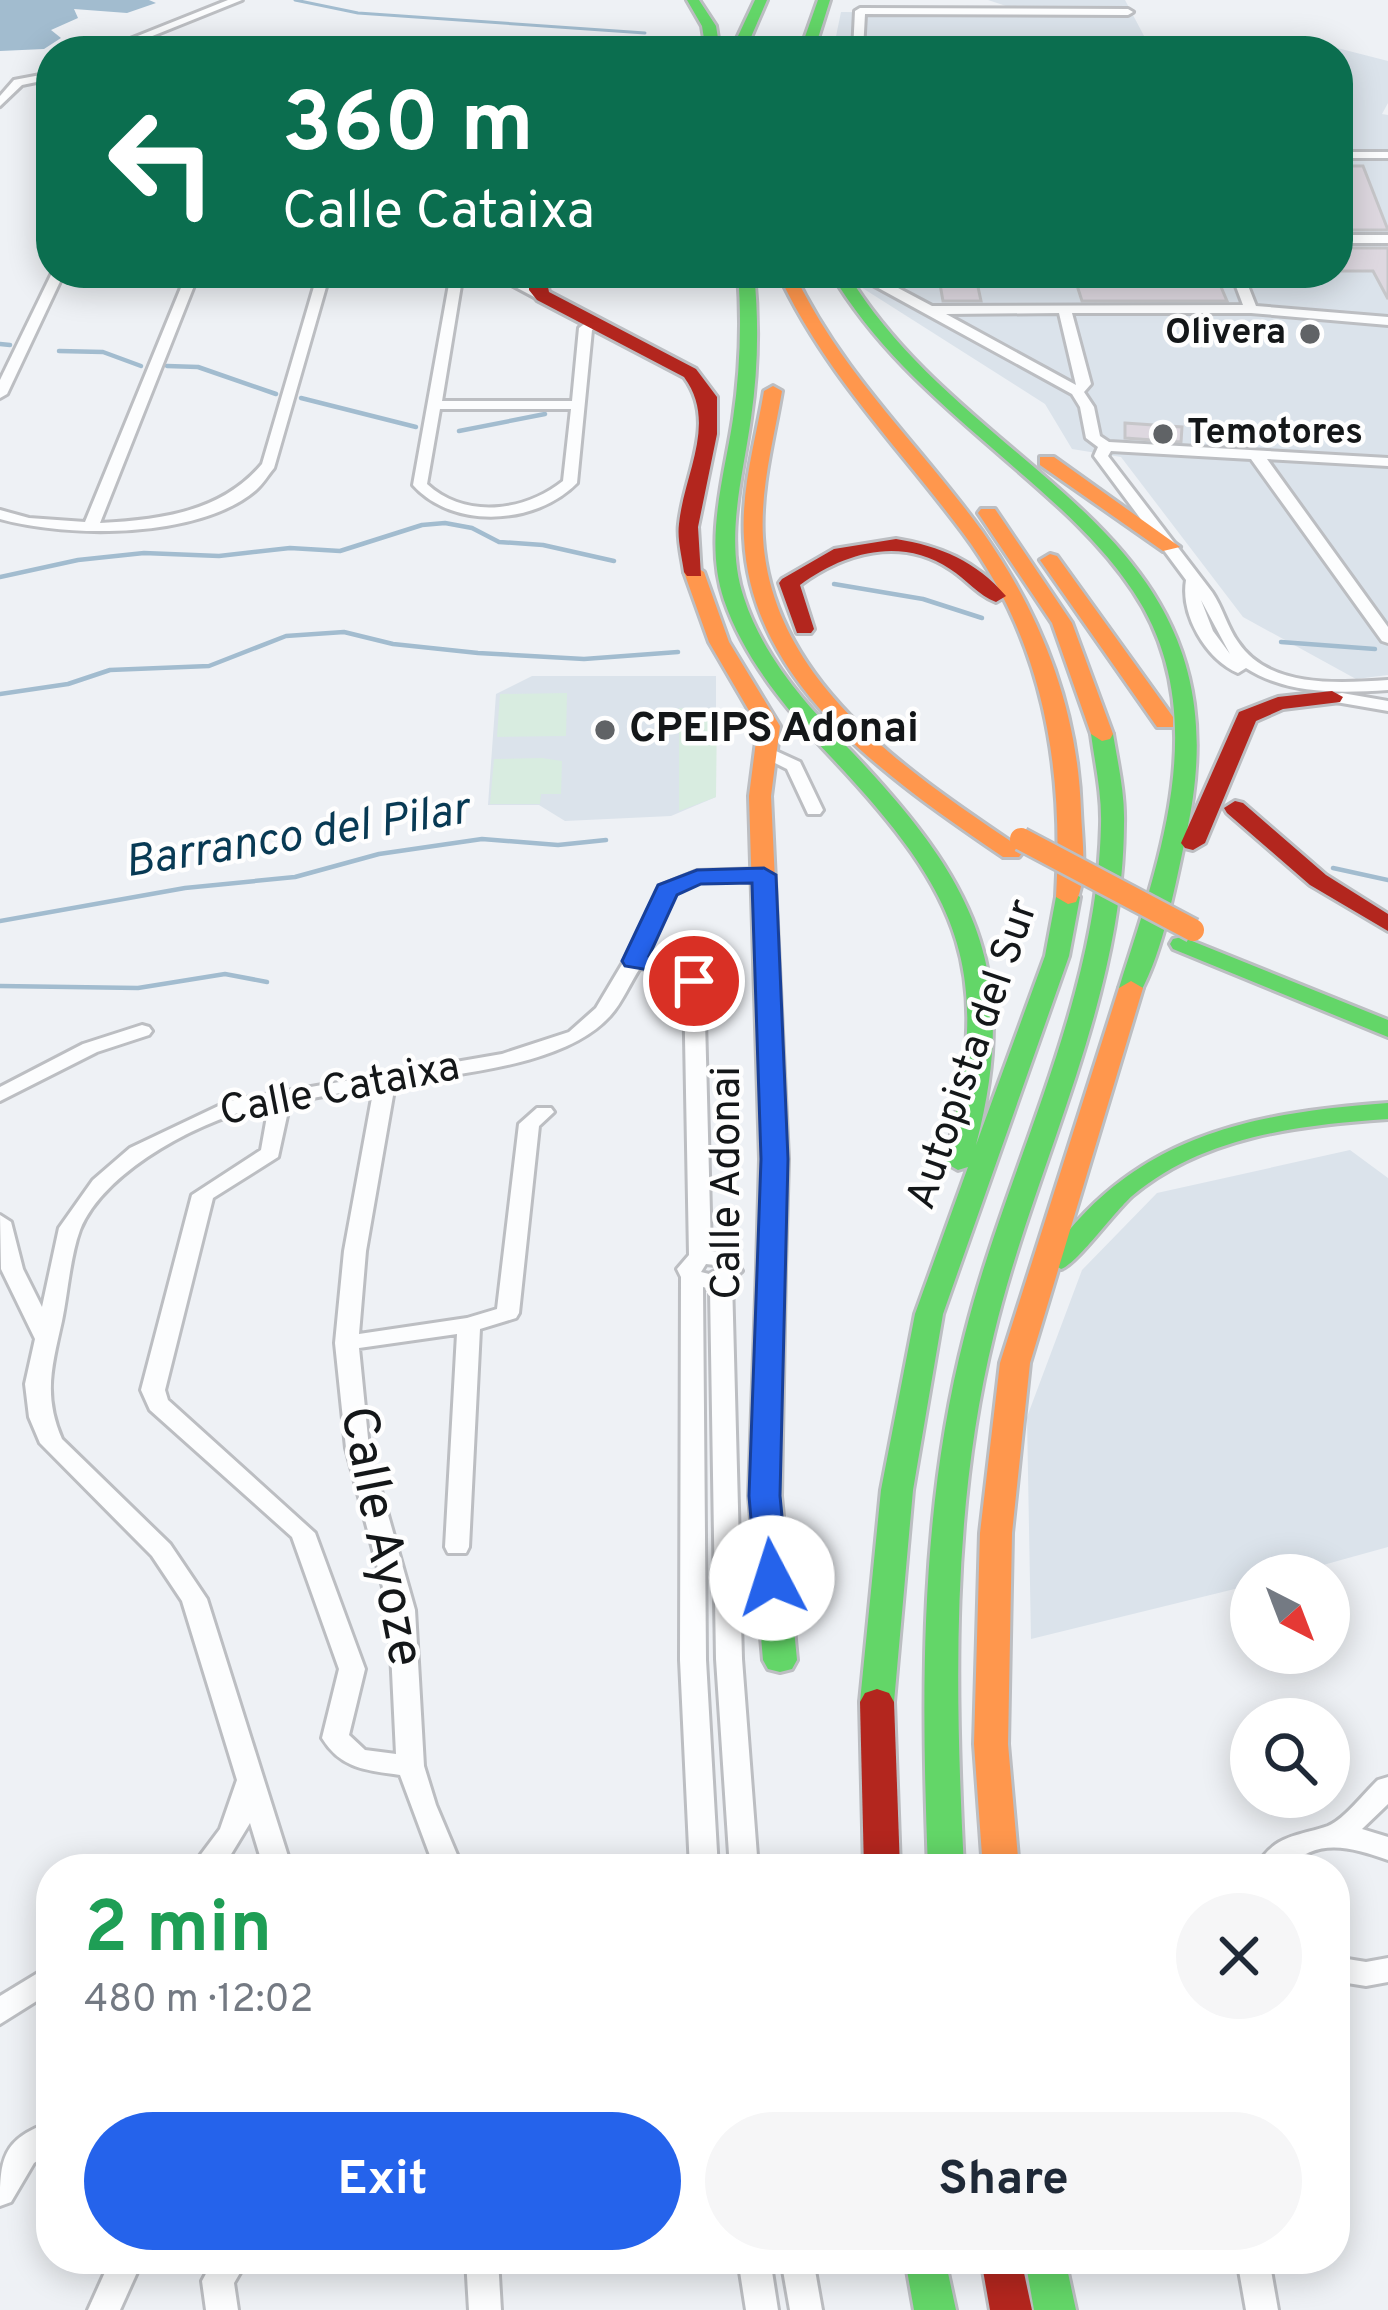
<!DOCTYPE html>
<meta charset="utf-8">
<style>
body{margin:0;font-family:Overpass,sans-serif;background:#f6f6f7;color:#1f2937;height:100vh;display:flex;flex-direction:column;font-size:45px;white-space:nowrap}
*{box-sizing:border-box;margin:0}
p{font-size:39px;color:#747a83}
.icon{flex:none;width:66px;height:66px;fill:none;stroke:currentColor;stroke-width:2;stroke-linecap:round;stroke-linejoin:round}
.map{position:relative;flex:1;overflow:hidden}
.side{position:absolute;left:36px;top:1854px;width:1314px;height:420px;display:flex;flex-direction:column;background:#fff;border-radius:48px;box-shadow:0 6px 30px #0003}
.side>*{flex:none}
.guide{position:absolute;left:36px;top:36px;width:1317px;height:252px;border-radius:48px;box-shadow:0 6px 30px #0003;background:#0b6e4f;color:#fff;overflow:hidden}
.needle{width:78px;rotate:138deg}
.fabs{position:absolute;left:1230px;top:1554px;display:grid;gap:24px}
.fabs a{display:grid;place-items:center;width:120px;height:120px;border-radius:50%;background:#fff;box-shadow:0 6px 30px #0003;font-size:60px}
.pin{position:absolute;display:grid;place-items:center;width:102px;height:102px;color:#fff;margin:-51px;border:6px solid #fff;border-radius:50%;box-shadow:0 3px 12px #0007}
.me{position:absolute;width:132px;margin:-66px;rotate:355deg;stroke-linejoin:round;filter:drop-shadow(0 0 9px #0008)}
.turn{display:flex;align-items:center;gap:42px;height:252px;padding:0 48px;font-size:54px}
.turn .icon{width:156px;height:156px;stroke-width:2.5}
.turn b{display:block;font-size:84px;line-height:102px}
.round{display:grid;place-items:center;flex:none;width:126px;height:126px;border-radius:63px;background:#f6f6f7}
.headline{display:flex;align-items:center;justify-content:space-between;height:204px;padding:0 48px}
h1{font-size:72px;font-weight:700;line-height:90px;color:#1e9e55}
.primary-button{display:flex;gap:24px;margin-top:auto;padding:24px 48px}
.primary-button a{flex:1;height:138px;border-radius:72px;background:#2563eb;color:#fff;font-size:48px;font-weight:700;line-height:138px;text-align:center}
.primary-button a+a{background:#f6f6f7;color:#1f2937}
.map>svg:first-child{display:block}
.built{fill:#dbe3eb}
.green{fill:#d8ece0}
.water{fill:#a2bccf}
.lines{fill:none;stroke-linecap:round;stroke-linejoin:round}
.stream-far1{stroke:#a2bccf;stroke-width:3}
.stream{stroke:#a2bccf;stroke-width:4.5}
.building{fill:#ded8e0;stroke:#c6c6c9;stroke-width:3}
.street-casing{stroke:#bcbec2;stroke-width:6}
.fast-casing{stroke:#bcbec2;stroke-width:6}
.slow-casing{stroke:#bcbec2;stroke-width:6}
.jam-casing{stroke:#bcbec2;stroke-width:6}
.street{fill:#fcfdfe;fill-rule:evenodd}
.fast{fill:#63d668;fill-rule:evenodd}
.slow{fill:#ff974d;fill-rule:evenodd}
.jam{fill:#b3261e;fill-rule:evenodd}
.slow-bridge-casing{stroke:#bcbec2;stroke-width:27;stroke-linecap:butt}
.slow-bridge{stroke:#ff974d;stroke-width:22}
.route{fill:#2563eb;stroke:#184099;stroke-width:3}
.poi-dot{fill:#606366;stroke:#fefefe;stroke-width:4.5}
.labels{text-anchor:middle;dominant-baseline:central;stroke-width:9;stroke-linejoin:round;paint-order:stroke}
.far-poi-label{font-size:36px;font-weight:bold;fill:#141719;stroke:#fefefe;text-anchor:end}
.poi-label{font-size:42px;font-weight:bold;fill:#141719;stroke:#fefefe;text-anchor:start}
.street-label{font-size:42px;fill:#141719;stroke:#fefefe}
.water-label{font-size:45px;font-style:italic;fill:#083a54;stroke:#fefefe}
.near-street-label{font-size:51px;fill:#141719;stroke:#fefefe}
</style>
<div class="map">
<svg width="1388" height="2310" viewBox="0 0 1388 2310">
<rect width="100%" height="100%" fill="#eef1f5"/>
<g class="built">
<polygon points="988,0 1125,0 1152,51 833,51 841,12 1027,13"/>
<polygon points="1302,39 1388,61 1388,103 1382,114 1388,115 1388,675 1356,679 1243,617 1121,457 1072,449 1045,404 853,282 851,273 1338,273 1338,51 1273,51"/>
<polygon points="532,676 716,676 716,797 671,816 565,821 539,805 488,805 496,694"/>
<polygon points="1350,1150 1388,1178 1388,1547 1287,1575 1251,1575 1251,1585 1031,1639 1027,1417 1082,1270 1157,1193"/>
</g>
<g class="green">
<polygon points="567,693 566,736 497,737 500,694"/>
<polygon points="679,708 717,709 716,797 679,811"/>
<polygon points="542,758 562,761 561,794 541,794 540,804 490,804 494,759"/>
</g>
<polygon class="water" points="0,0 149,0 156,3 127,13 74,9 78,18 51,30 61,38 44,49 0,51"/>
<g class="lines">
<polyline class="stream-far1" points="295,0 358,13 645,33"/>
<g class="stream">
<polyline points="0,344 10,345"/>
<polyline points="59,351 103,352 141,366"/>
<polyline points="167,366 198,367 276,394"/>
<polyline points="301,398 416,427"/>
<polyline points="459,431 545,414"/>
<polyline points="0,577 78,560 144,553 219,556 290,548 340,551 422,525 445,523 472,528 499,542 543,545 614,561"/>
<polyline points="834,584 923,599 982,618"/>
<polyline points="1281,642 1375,649"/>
<polyline points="0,694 68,684 110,670 209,666 286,636 344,632 393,644 478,653 584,659 678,652"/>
<polyline points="1333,868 1388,880"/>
<polyline points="0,921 185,888 295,877 379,854 482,839 558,845 606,840"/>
<polyline points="0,986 138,988 225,974 267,982"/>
</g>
</g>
<g class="building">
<polygon points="1338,166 1363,166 1388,230 1338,230"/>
<polygon points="1338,248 1388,248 1388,299 1373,271 1338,271"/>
<polygon points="938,273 975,273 981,301 943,301"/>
<polygon points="1073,273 1215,273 1227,301 1082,301"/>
<polygon points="1125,423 1182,427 1181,442 1125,438"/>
</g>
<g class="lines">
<g class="street-casing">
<g id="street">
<polygon points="228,0 242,0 115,51 100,51"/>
<polygon points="860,8 1128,9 1133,12 1128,15 865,14 863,51 853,51 855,11"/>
<polygon points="501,39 583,51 501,45 414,51"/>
<polygon points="51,73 51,79 22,85 0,106 0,96 14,80"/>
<rect x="1338" y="152" width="50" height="6"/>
<rect x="1338" y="235" width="50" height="8"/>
<polygon points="52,273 64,273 7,394 0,398 0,380"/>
<path d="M187 273H199L100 523C160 520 222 512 262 464L318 273H330L274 468C268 475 263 484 256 490 199 539 68 538 0 519V510L29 518 85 522Z"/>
<path d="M451 273H463L442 401H572L579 328 591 319 603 322 592 330 577 483C536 525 453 530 413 485ZM440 409H571L563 481C524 512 465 519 427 484Z"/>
<polygon points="489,273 505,273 549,296 538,299"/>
<path d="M868 273H880L883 280 932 306 1243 305 1231 273H1243L1256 306 1388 317V325L1251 313H1072L1091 384 1084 392 1094 407 1100 436 1109 442 1388 458V466L1267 459 1388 627V643L1382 641 1251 459 1111 451 1108 456 1212 592C1223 608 1227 627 1238 642 1269 689 1340 683 1388 680V690C1340 693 1288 695 1246 668L1238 673C1206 659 1180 615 1186 580L1094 456 1098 447 1086 438 1080 407 1072 394 873 285ZM1059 313 1076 385 946 314ZM1201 600 1230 654 1213 631Z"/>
<polygon points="1342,693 1388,701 1388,711 1336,702 1336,694"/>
<polygon points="765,746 800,762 823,810 820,814 808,814 787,769 759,755 759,747"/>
<path d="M764 869 773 875 770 879 700 882 675 893 645 957 682 963 704 981 711 1251 730 1253 742 1271 732 1280 742 1659 758 1869H730L716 1659 710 1289 703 1287 706 1660 718 1869H690L680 1660 681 1277 677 1269 689 1255 684 983 669 972 640 968C630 983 622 1003 610 1016 565 1066 459 1073 395 1084L366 1251 359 1334 467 1318 497 1309 519 1124 537 1108H551L554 1112 539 1126 519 1313 516 1318 480 1329 469 1547 466 1553H448L445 1547 457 1334 359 1348 369 1448 415 1610 424 1766 436 1805 463 1869H435L400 1775C366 1770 341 1769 322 1738L339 1669 292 1537 150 1410 141 1390 192 1195 261 1150 269 1105C208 1116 105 1168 80 1230 70 1257 68 1292 62 1321 52 1366 43 1395 62 1439L170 1544 207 1599 292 1869H264L250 1823 222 1869H190L220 1829 237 1780 182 1601 152 1556 40 1443 29 1417 25 1384 35 1339 1 1269 0 1215 11 1222 23 1269 42 1307 59 1228 93 1180 130 1148 229 1101 502 1054 569 1032 596 1008 624 961 660 886 697 871ZM374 1087 344 1251 335 1343 346 1448 389 1610 396 1754 365 1750 349 1735 365 1669 315 1533 168 1400 165 1390 213 1198 278 1157 290 1102ZM706 1264 715 1265 718 1269 709 1274 701 1272Z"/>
<polygon points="142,1025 149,1027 152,1031 149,1035 97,1052 0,1101 0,1087 83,1044"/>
<path d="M1388 1777V1804L1362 1829 1388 1837V1860C1350 1847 1317 1837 1286 1869H1255C1274 1834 1296 1837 1328 1826 1345 1819 1364 1793 1378 1780Z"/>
<polygon points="1335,1957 1366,1962 1388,1958 1388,1982 1366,1986 1335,1981"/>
<polygon points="51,1965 51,1992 0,2024 0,1996"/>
<path d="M51 2122V2152L34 2163 11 2202 0 2206C0 2159 2 2139 51 2122Z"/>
<polygon points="111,2259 143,2259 120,2310 88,2310"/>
<polygon points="214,2259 248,2259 234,2283 238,2310 206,2310 202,2281"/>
<polygon points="466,2259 498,2259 501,2310 469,2310"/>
<polygon points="738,2259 770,2259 778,2310 746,2310"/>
<polygon points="781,2259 813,2259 822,2310 790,2310"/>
<polygon points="1237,2259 1269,2259 1278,2310 1246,2310"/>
</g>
</g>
<g class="fast-casing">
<g id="fast">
<polygon points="687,0 699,0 716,26 720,51 706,51 702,26"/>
<polygon points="755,0 767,0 745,51 731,51"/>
<polygon points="818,0 830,0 814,51 800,51"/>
<path d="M738 273H754C759 322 758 370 751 418 743 477 724 539 744 598 764 659 809 708 853 753 972 879 1022 968 976 1145L1045 956 1056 897 1068 890 1080 897 1069 956 943 1314 913 1490 894 1702 889 1711 877 1715 865 1711 860 1702 881 1490 915 1314 968 1167 958 1170 944 1162C996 972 962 896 832 758 789 712 745 661 724 600 704 541 724 478 733 419 740 371 742 322 738 273Z"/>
<path d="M831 273H847C974 483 1255 528 1186 835 1176 882 1163 952 1140 993H1122L1119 988C1159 862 1215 713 1133 591 1095 534 1042 492 992 448 931 395 872 343 831 273Z"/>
<path d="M1102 727 1113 734C1118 764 1125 794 1124 824 1123 1003 1035 1163 994 1334 951 1509 955 1691 964 1869H928C921 1690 920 1508 965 1334 1008 1163 1097 1004 1101 825 1102 794 1095 764 1091 734Z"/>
<polygon points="1182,937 1388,1020 1388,1037 1173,949 1170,944 1173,939"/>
<path d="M1388 1103V1119C1299 1125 1203 1136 1132 1196 1114 1212 1076 1265 1061 1269L1047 1260C1130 1137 1248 1113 1388 1103Z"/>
<polygon points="771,1260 785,1269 781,1496 797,1660 792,1669 780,1672 768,1669 763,1660 749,1496 757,1269"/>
<polygon points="905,2259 945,2259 956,2310 914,2310"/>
<polygon points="1025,2259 1065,2259 1076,2310 1034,2310"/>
</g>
</g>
<g class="slow-casing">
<g id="slow">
<path d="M778 273H794C841 373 918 443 982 531 1041 614 1078 709 1081 812 1082 839 1088 877 1076 902L1068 904 1056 897C1064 766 1043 640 963 533 898 446 824 373 778 273Z"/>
<path d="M773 386 782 391C774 439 760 488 763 538 772 683 910 773 1019 847L1023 852 1019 857H1003C892 781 751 686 744 538 741 488 756 439 764 391Z"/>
<polygon points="1040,457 1054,457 1180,547 1163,551 1040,465"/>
<polygon points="981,509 995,509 1072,623 1113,734 1110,739 1102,741 1091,734 1052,623 978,513"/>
<polygon points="1050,554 1057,556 1173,717 1173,727 1157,727 1040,560"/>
<polygon points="694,566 704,572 729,642 780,726 771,796 788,1159 785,1269 771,1278 757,1269 760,1159 749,796 758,726 709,642 684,572"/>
<polygon points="1131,981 1143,988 1030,1363 1012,1533 1008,1744 1019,1869 983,1869 974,1744 980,1533 1000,1363 1119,988"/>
</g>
</g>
<g class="jam-casing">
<g id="jam">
<path d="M529 273H545L549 292 696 369 717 397V434L698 527 701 576H687L684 572C682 557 677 539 679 524 684 473 718 423 684 377L537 300 529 290Z"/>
<path d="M896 539C940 546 976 561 1006 596L996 602C979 596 966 579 950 569 900 536 844 553 800 585L814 629 811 633H797L779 583 782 579 834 549Z"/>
<polygon points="1332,691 1343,697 1340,702 1283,709 1256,721 1205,843 1193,850 1185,848 1181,843 1239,712 1278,697"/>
<polygon points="1235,801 1243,803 1326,875 1388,914 1388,931 1310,885 1227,813 1224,808"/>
<polygon points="877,1689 889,1693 894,1702 900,1869 864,1869 860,1702 865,1693"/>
<polygon points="981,2259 1021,2259 1032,2310 990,2310"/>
</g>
</g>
<use href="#street" class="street"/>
<use href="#fast" class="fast"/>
<use href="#slow" class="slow"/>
<use href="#jam" class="jam"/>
<g class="slow-bridge-casing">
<polyline id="slow-bridge" points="1021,839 1193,930"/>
</g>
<use href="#slow-bridge" class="slow-bridge"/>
</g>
<path class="route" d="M764 868 776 875 788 1159 780 1496 788 1578 784 1587H761L756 1578 749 1496 761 1159 752 883 701 884 677 895 649 956C673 959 690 962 706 981L703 986H685L667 973 625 966 622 961 658 885 697 870Z"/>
<g class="poi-dot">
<circle cx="1310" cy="334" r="12"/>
<circle cx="1163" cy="434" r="12"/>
<circle cx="605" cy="730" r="12"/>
</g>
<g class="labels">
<g class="far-poi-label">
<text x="1286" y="334">Olivera</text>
<text x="1187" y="434" text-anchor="start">Temotores</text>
</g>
<g class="poi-label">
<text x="629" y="730">CPEIPS Adonai</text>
</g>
<g class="street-label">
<text transform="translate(974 1055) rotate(-71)">Autopista del Sur</text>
<text transform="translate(340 1091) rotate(-11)">Calle Cataixa</text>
<text transform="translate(728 1183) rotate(-90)">Calle Adonai</text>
</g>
<g class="water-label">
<text transform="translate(297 838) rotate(-9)">Barranco del Pilar</text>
</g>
<g class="near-street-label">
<text transform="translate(379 1537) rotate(79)">Calle Ayoze</text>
</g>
</g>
</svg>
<div class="fabs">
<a><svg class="needle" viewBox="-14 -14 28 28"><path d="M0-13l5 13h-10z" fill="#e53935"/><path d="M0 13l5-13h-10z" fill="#747a83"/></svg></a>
<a><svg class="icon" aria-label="search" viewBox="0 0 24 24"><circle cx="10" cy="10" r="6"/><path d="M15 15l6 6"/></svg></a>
</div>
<div class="pin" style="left:694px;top:981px;background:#d93025"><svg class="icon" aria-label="arrive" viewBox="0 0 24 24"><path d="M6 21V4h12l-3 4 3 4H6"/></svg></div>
<svg class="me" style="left:772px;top:1578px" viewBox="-20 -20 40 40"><circle r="19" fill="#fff"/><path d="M0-13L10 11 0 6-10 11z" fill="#2563eb"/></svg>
<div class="guide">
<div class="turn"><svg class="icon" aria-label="left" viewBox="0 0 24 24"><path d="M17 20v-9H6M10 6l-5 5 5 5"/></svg><div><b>360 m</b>Calle Cataixa</div></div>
</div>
<section class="side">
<div class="headline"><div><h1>2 min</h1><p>480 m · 12:02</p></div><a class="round"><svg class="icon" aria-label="close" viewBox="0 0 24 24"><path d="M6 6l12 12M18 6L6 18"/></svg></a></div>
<div class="primary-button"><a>Exit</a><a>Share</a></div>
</section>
</div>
